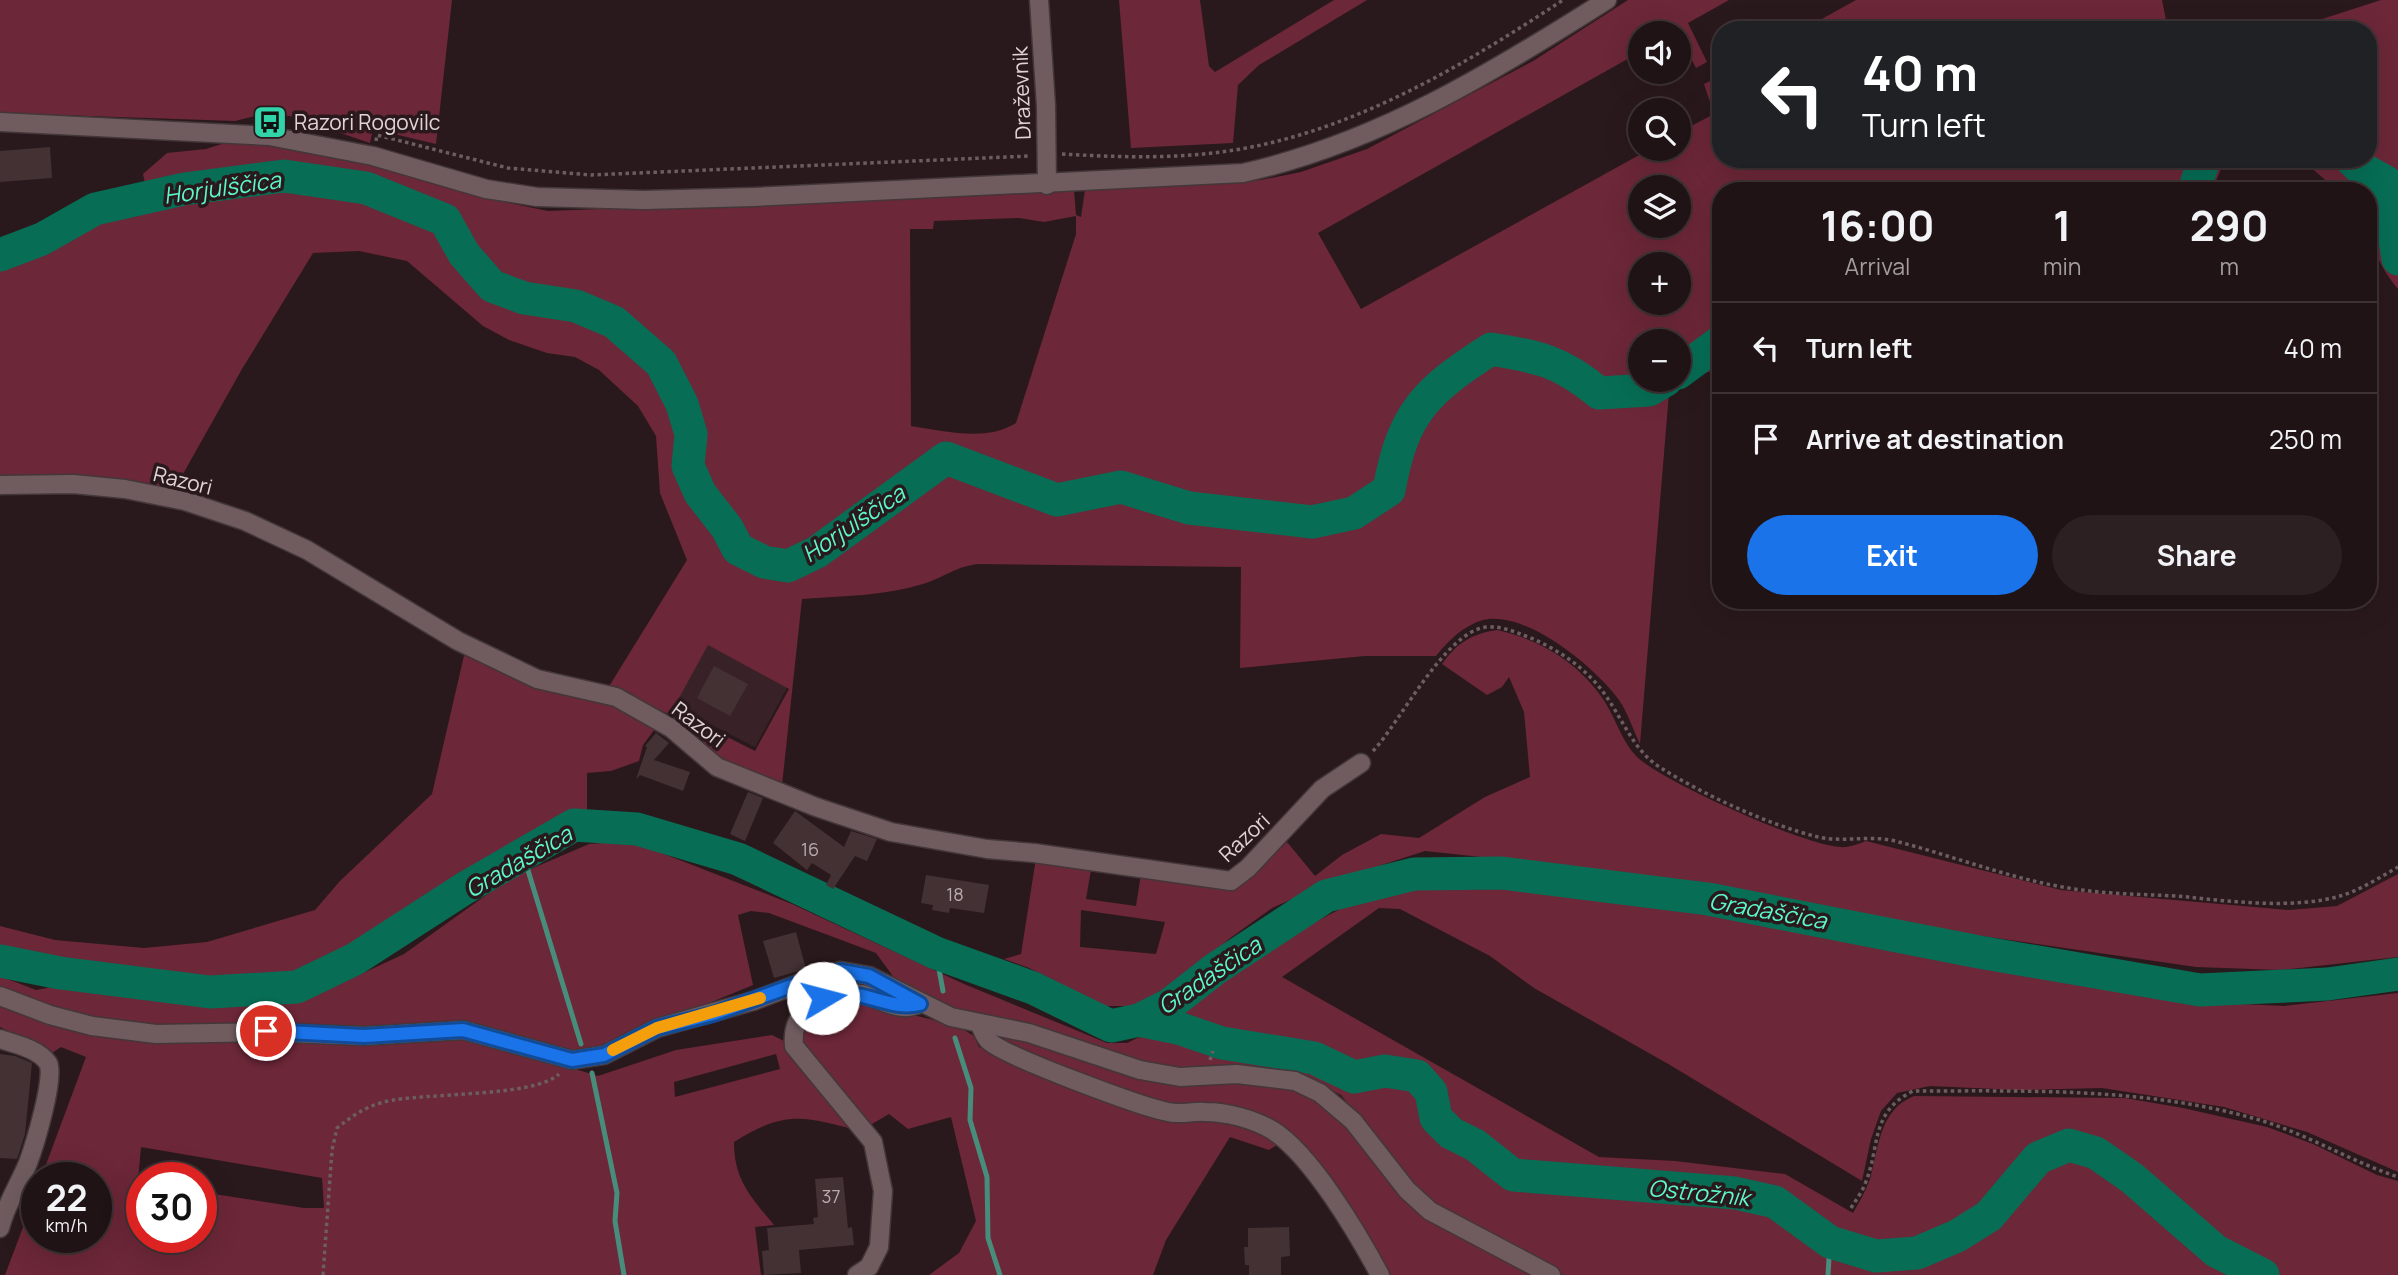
<!DOCTYPE html>
<meta charset="utf-8">
<style>
body{margin:0;font-family:Manrope,sans-serif;background:#2d2022;color:#f1f3f6;height:100vh;display:flex;flex-direction:column;font-size:26px;white-space:nowrap}
*{box-sizing:border-box;margin:0}
p{font-size:23px;color:#a29ea0}
.icon{flex:none;width:38px;height:38px;fill:none;stroke:currentColor;stroke-width:2;stroke-linecap:round;stroke-linejoin:round}
.map{position:relative;flex:1;overflow:hidden}
.side{position:absolute;left:1712px;top:182px;width:665px;height:427px;display:flex;flex-direction:column;background:#201315;border-radius:28px;box-shadow:0 7px 28px #0002,0 0 0 2px #3d3234}
.side>*{flex:none}
.guide{position:absolute;left:1712px;top:21px;width:665px;height:147px;border-radius:28px;box-shadow:0 7px 28px #0002,0 0 0 2px #3d3234;background:#202124;color:#fff;overflow:hidden}
.buttons{position:absolute;left:1628px;top:21px;display:grid;gap:14px}
.buttons a{display:grid;place-items:center;width:63px;height:63px;border-radius:50%;background:#201315;box-shadow:0 7px 28px #0002,0 0 0 2px #3d3234;font-size:35px}
.speed{position:absolute;left:21px;top:1162px;display:flex;gap:14px;font-size:35px;font-weight:700;text-align:center}
.speed>*{display:grid;place-content:center;width:91px;height:91px;border-radius:50%;background:#201315;box-shadow:0 7px 28px #0002,0 0 0 2px #3d3234;line-height:1}
.speed small{font-size:18px;font-weight:400}
.speed .limit{border:10px solid #d22;background:#fff;color:#111}
.pin{position:absolute;display:grid;place-items:center;width:60px;height:60px;color:#fff;margin:-30px;border:4px solid #fff;border-radius:50%;box-shadow:0 2px 7px #0007}
.me{position:absolute;width:77px;margin:-38px;rotate:82deg;stroke-linejoin:round;filter:drop-shadow(0 0 5px #0008)}
.turn{display:flex;align-items:center;gap:24px;height:147px;padding:0 35px;font-size:32px}
.turn .icon{width:91px;height:91px;stroke-width:2.5}
.turn b{display:block;font-size:49px;line-height:60px}
.eta{display:flex;justify-content:space-evenly;align-items:center;height:119px;text-align:center}
.eta b{font-size:42px;font-weight:700;line-height:49px}
.primary-button{display:flex;gap:14px;margin-top:auto;padding:14px 35px}
.primary-button a{flex:1;height:80px;border-radius:42px;background:#1a73e8;color:#fff;font-size:28px;font-weight:700;line-height:80px;text-align:center}
.primary-button a+a{background:#2d2022;color:#f1f3f6}
ul{padding:0;list-style:none}
li{display:flex;align-items:center;gap:21px;height:91px;padding:0 35px;border-top:2px solid #3d3234}
li div{flex:1}
li b{display:block;font-size:26px}
li em{font-style:normal}
.map>svg:first-child{display:block}
.built{fill:#392227}
.green{fill:#6c2738;fill-rule:evenodd}
.lines{fill:none;stroke-linecap:round;stroke-linejoin:round}
.stream{stroke:#488d7c;stroke-width:5}
.river{stroke:#076e55;stroke-width:33}
.building{fill:#433134}
.minor-casing{stroke:#433739;stroke-width:21}
.tertiary-casing{stroke:#433739;stroke-width:21}
.path{stroke:#6c5d60;stroke-width:3.5;stroke-dasharray:3.5 3.5;stroke-linecap:butt}
.minor{stroke:#705c5f;stroke-width:18}
.tertiary{stroke:#705c5f;stroke-width:18}
.route-casing{stroke:#114b97;stroke-width:18}
.route{stroke:#1a73e8;stroke-width:12}
.slow{stroke:#f59e0b;stroke-width:12}
.labels{text-anchor:middle;dominant-baseline:central;stroke-width:7;stroke-linejoin:round;paint-order:stroke}
.number-label{font-size:18px;fill:#b9abae}
.street-label{font-size:21px;fill:#e0d4d6;stroke:#2a191c}
.poi-label{font-size:21px;fill:#e0d4d6;stroke:#2a191c;text-anchor:start}
.water-label{font-size:23px;font-style:italic;fill:#5cf7ca;stroke:#2a191c}
</style>
<div class="map">
<svg width="2398" height="1275" viewBox="0 0 2398 1275">
<rect width="100%" height="100%" fill="#2a191c"/>
<polygon class="built" points="706,643 788,686 755,747 673,705"/>
<g class="green">
<polygon points="0,0 452,0 436,144 373,129 370,143 290,116 259,115 235,121 0,113"/>
<polygon points="1119,0 1200,0 1209,66 1215,72 1334,0 1367,0 1259,65 1238,85 1233,143 1131,148"/>
<path d="M1628 0H1729L1688 23 1707 62 1696 68 1678 33H1640V52L1318 233 1361 309 1650 149H1678V133L1714 114 1704 84 1720 76V159H2225L2212 191H1720V368L1699 375 1669 393 1640 744C1633 730 1628 713 1619 700 1596 668 1525 609 1483 620 1463 626 1449 640 1436 656H1365L1240 668 1241 567 980 564C958 565 943 578 923 584 883 596 843 596 802 599L782 785C750 773 710 760 689 730L694 720 755 751 789 689 708 645 674 707 680 712 676 717 608 688 687 560 660 493 656 436 638 406 599 370 575 357 547 353 509 340 483 326 407 261 359 251 313 253 242 369 174 490 0 477V243C29 238 46 218 72 206 95 196 121 194 146 189L143 174 167 153 206 149 228 142 269 143 342 156 500 201 548 211 1074 190 1076 215 1081 217 1085 190 1261 180 1301 172 1367 149 1533 61ZM1640 187H1678V226H1640ZM1076 216V234L1016 423C986 442 945 431 911 426L910 229H933L934 221 1019 218 1044 222ZM1640 264H1678V303H1640ZM1640 341H1678V380H1640Z"/>
<polygon points="1856,0 2162,0 2168,30 1802,30"/>
<path d="M2381 0H2398V289C2372 259 2368 229 2368 191H2338L2301 159H2368V30H2288Z"/>
<path d="M1497 630C1540 639 1581 664 1605 702 1616 719 1622 742 1637 757 1660 780 1814 851 1846 847 1853 846 1860 843 1866 841L2061 890 2289 910 2337 906 2398 874V957L2281 970 2196 967 1913 926 1529 862 1425 851 1335 880 1272 908 1229 939 1195 969 1145 1001 1130 1006H1106L1029 968 1004 959 1021 954 1036 858 1092 864 1086 899 1136 906 1141 874 1228 889 1247 880 1287 842 1315 876 1342 855 1381 834 1419 838 1485 797 1530 777 1524 712 1509 677 1502 687 1487 695 1442 664C1457 643 1471 634 1497 630ZM1081 910 1165 922 1156 954 1080 947Z"/>
<polygon points="466,647 593,694 657,726 643,745 639,761 611,771 587,773 587,811 571,811 347,950 297,974 250,979 209,977 40,958 0,949 0,926 55,940 144,948 207,942 315,910 340,881 432,794"/>
<path d="M631 841 792 904 964 984 1107 1043H1127L1156 1029 1263 951 1317 921 1352 903 1413 886 1521 888 1618 902 1710 906 1910 953 2195 1002 2284 1006 2398 993V1172L2307 1132 2224 1107 2102 1088 2019 1090 1930 1086 1897 1093 1881 1111 1871 1139 1862 1181 1670 1065 1534 988 1490 956 1400 909 1379 908 1282 977 1599 1157 1675 1161 1785 1174 1853 1213C1859 1203 1866 1190 1870 1179 1879 1147 1879 1110 1914 1096L2125 1098 2183 1108 2267 1127 2313 1144 2377 1175 2398 1181V1275H1561L1513 1246 1442 1213 1411 1185 1341 1095 1297 1073 1139 1065 939 1005 895 979 876 953 769 913 751 911 738 915 753 985 607 1045 577 1052 460 1023 365 1031 155 1029 82 1018 0 987V976L36 990 69 984 146 998 301 1002 404 954 510 878 589 844Z"/>
<polygon points="840,997 958,1026 974,1036 979,1047 1030,1068 1234,1120 1280,1143 1269,1150 1230,1137 1166,1240 1153,1275 929,1275 959,1253 976,1221 951,1117 908,1129 889,1114 867,1127 798,1042 805,1015"/>
<path d="M0 1001 144 1042 164 1039 462 1035 598 1076 676 1050 772 1035 786 1042 859 1131C804 1116 785 1110 734 1142 734 1180 751 1197 774 1225L755 1227 761 1275H5L37 1190V1237H96V1178H41L86 1057 61 1047 52 1053 0 1027ZM776 1054 780 1069 675 1097 674 1082ZM141 1147 322 1178 324 1208H304L201 1192V1237H142V1182L138 1181Z"/>
<polygon points="1005,1036 1236,1081 1294,1088 1331,1107 1398,1189 1539,1275 1384,1275 1269,1120 1169,1106 1138,1098 996,1040"/>
</g>
<g class="lines">
<g class="stream">
<polyline points="523,854 581,1044"/>
<polyline points="936,953 943,991"/>
<polyline points="955,1038 971,1088 970,1120 987,1177 988,1238 1000,1275"/>
<polyline points="592,1073 617,1193 615,1221 624,1275"/>
<polyline points="1828,1275 1830,1242"/>
</g>
<g class="river">
<polyline points="2351,159 2359,167 2386,182 2398,259"/>
<polyline points="2194,191 2204,159"/>
<path d="M0 255 42 239 95 209 184 189 284 176 366 188 445 220 464 254 492 286 524 298 576 306 614 322 661 363 682 404 691 434 688 466 700 493 727 528 738 549 764 562 788 566 817 552 946 458 1057 500 1121 487 1189 508 1312 522 1354 513 1389 490C1403 412 1426 391 1491 349 1539 357 1561 361 1599 393L1649 390 1666 380"/>
<polyline points="1678,373 1720,342"/>
<polyline points="0,961 60,973 210,992 297,987 355,959 465,888 574,825 637,829 738,859 936,953 1033,988 1111,1026 1139,1020 1169,1005 1215,969 1326,896 1414,874 1502,873 1708,899 1979,952 2200,990 2328,984 2398,974"/>
<polyline points="1139,1020 1178,1028 1222,1043 1314,1058 1354,1077 1385,1071 1417,1076 1431,1092 1436,1118 1451,1133 1475,1145 1513,1175 1735,1193 1775,1202 1830,1242 1876,1256 1917,1253 1957,1236 1989,1216 2038,1158 2069,1145 2096,1153 2132,1178 2216,1251 2263,1275"/>
</g>
</g>
<g class="building">
<polygon points="50,147 52,178 0,182 0,151"/>
<polygon points="714,666 748,684 730,716 697,698"/>
<polygon points="656,733 669,743 654,760 690,772 683,791 640,775 636,779 647,747 645,746"/>
<polygon points="748,792 763,798 745,841 730,834"/>
<polygon points="795,811 844,847 851,831 877,839 867,861 855,856 833,889 826,885 831,875 812,863 807,870 773,843"/>
<polygon points="926,875 989,885 984,913 950,908 949,913 932,910 933,905 921,903"/>
<polygon points="796,932 806,969 774,978 763,941"/>
<polygon points="0,1054 15,1056 32,1063 25,1134 17,1159 0,1158"/>
<polygon points="843,1177 848,1228 852,1227 854,1245 799,1250 801,1273 764,1275 762,1251 769,1250 767,1228 814,1224 813,1218 818,1217 815,1179"/>
<polygon points="1289,1227 1290,1256 1281,1257 1281,1275 1249,1275 1249,1265 1245,1265 1244,1247 1248,1247 1248,1228"/>
</g>
<g class="lines">
<g class="minor-casing">
<g id="minor">
<polyline points="1039,0 1046,106 1047,185"/>
<polyline points="0,485 73,484 125,489 185,501 245,521 307,550 458,641 537,679 616,697 671,728 717,767 816,807 891,832 987,849 1034,853 1231,881 1248,868 1322,789 1361,763"/>
<polyline points="0,996 50,1015 92,1026 156,1034 266,1032 364,1036 463,1030 572,1060 604,1055 657,1028 753,1001 814,978 841,971 869,976 951,1017 1029,1033 1140,1070 1180,1077 1237,1074 1295,1081 1320,1093 1353,1121 1407,1190 1430,1211 1551,1275"/>
<path d="M979 1023C982 1028 984 1037 989 1041 1004 1056 1142 1107 1168 1112 1180 1115 1193 1111 1205 1112 1227 1112 1253 1119 1272 1130 1311 1154 1358 1234 1380 1275"/>
<path d="M0 1039C15 1044 39 1049 48 1063 56 1075 34 1147 28 1163 19 1185 6 1204 0 1228"/>
<path d="M857 1275 869 1267 879 1247 883 1191 873 1142 794 1046C790 1008 826 987 861 994 874 996 890 1007 903 1007 908 1008 915 1005 920 1004"/>
</g>
</g>
<g class="tertiary-casing">
<path id="tertiary" d="M0 122 269 136 373 156 486 189 537 197 644 200 754 197 1243 173C1377 143 1492 73 1607 0"/>
</g>
<g class="path">
<polyline points="376,141 377,135 508,168 591,175 1030,156"/>
<path d="M1062 154C1114 157 1169 159 1221 152 1345 136 1460 68 1563 0"/>
<path d="M1373 751C1401 721 1445 632 1486 627 1503 626 1515 632 1531 638 1561 651 1590 671 1608 699 1625 724 1635 752 1661 768 1704 795 1769 825 1818 837 1846 843 1872 834 1899 842 1960 858 2019 882 2082 890 2117 895 2153 894 2188 897 2233 902 2296 909 2340 896 2361 890 2380 877 2398 867"/>
<polyline points="1210,1060 1213,1051"/>
<path d="M1851 1208C1856 1200 1862 1192 1865 1184 1881 1146 1869 1113 1913 1091 2030 1091 2152 1087 2266 1122 2312 1137 2353 1162 2398 1177"/>
<path d="M323 1275 332 1150 337 1128C352 1116 365 1107 384 1102 423 1092 534 1098 559 1074"/>
</g>
<use href="#minor" class="minor"/>
<use href="#tertiary" class="tertiary"/>
</g>
<g class="lines">
<g class="route-casing">
<path id="route" d="M266 1031 364 1036 463 1030 572 1060 604 1055 657 1028 713 1014 814 978 841 971 869 976 920 1004C885 1012 862 984 823 998"/>
</g>
<use href="#route" class="route"/>
<polyline class="slow" points="613,1050 657,1028 760,998"/>
</g>
<defs>
<g id="bus-square" transform="scale(1.75)"><rect x="-9" y="-9" width="18" height="18" rx="4" fill="#31d4a9" stroke="#2a191c"/><path d="M-5-6H5V4H4V6H2V4H-2V6H-4V4H-5ZM-3.5-4V0h7V-4ZM-3.5 1.2v1.5H-2V1.2ZM2 1.2v1.5H3.5V1.2Z" fill="#111"/></g>
</defs>
<g fill-rule="evenodd">
<use href="#bus-square" x="270" y="122"/>
</g>
<g class="labels">
<g class="number-label">
<text x="810" y="849">16</text>
<text x="955" y="894">18</text>
<text x="831" y="1196">37</text>
</g>
<g class="street-label">
<text transform="translate(1021 93) rotate(-92)">Draževnik</text>
<text transform="translate(183 480) rotate(14)">Razori</text>
<text transform="translate(699 724) rotate(37)">Razori</text>
<text transform="translate(1244 837) rotate(-43)">Razori</text>
</g>
<g class="poi-label">
<text x="294" y="122">Razori Rogovilc</text>
</g>
<g class="water-label">
<text transform="translate(222 187) rotate(-8)">Horjulščica</text>
<text transform="translate(853 523) rotate(-34)">Horjulščica</text>
<text transform="translate(518 861) rotate(-30)">Gradaščica</text>
<text transform="translate(1768 910) rotate(10)">Gradaščica</text>
<text transform="translate(1209 975) rotate(-34)">Gradaščica</text>
<text transform="translate(1699 1192) rotate(6)">Ostrožnik</text>
</g>
</g>
</svg>
<div class="buttons">
<a><svg class="icon" aria-label="sound" viewBox="0 0 24 24"><path d="M4 9h4l5-4v14l-5-4H4zM17 9q2 3 0 6"/></svg></a>
<a><svg class="icon" aria-label="search" viewBox="0 0 24 24"><circle cx="10" cy="10" r="6"/><path d="M15 15l6 6"/></svg></a>
<a><svg class="icon" aria-label="layers" viewBox="0 0 24 24"><path d="M12 4l9 5-9 5-9-5zM3 14l9 5 9-5"/></svg></a>
<a>+</a>
<a>−</a>
</div>
<div class="speed"><div>22<small>km/h</small></div><div class="limit">30</div></div>
<div class="pin" style="left:266px;top:1031px;background:#d93025"><svg class="icon" aria-label="arrive" viewBox="0 0 24 24"><path d="M6 21V4h12l-3 4 3 4H6"/></svg></div>
<svg class="me" style="left:823px;top:998px" viewBox="-20 -20 40 40"><circle r="19" fill="#fff"/><path d="M0-13L10 11 0 6-10 11z" fill="#1a73e8"/></svg>
<div class="guide">
<div class="turn"><svg class="icon" aria-label="left" viewBox="0 0 24 24"><path d="M17 20v-9H6M10 6l-5 5 5 5"/></svg><div><b>40 m</b>Turn left</div></div>
</div>
<section class="side">
<div class="eta">
<div><b>16:00</b><p>Arrival</p></div>
<div><b>1</b><p>min</p></div>
<div><b>290</b><p>m</p></div>
</div>
<ul>
<li><svg class="icon" aria-label="left" viewBox="0 0 24 24"><path d="M17 20v-9H6M10 6l-5 5 5 5"/></svg><div><b>Turn left</b></div><em>40 m</em></li>
<li><svg class="icon" aria-label="arrive" viewBox="0 0 24 24"><path d="M6 21V4h12l-3 4 3 4H6"/></svg><div><b>Arrive at destination</b></div><em>250 m</em></li>
</ul>
<div class="primary-button"><a>Exit</a><a>Share</a></div>
</section>
</div>
